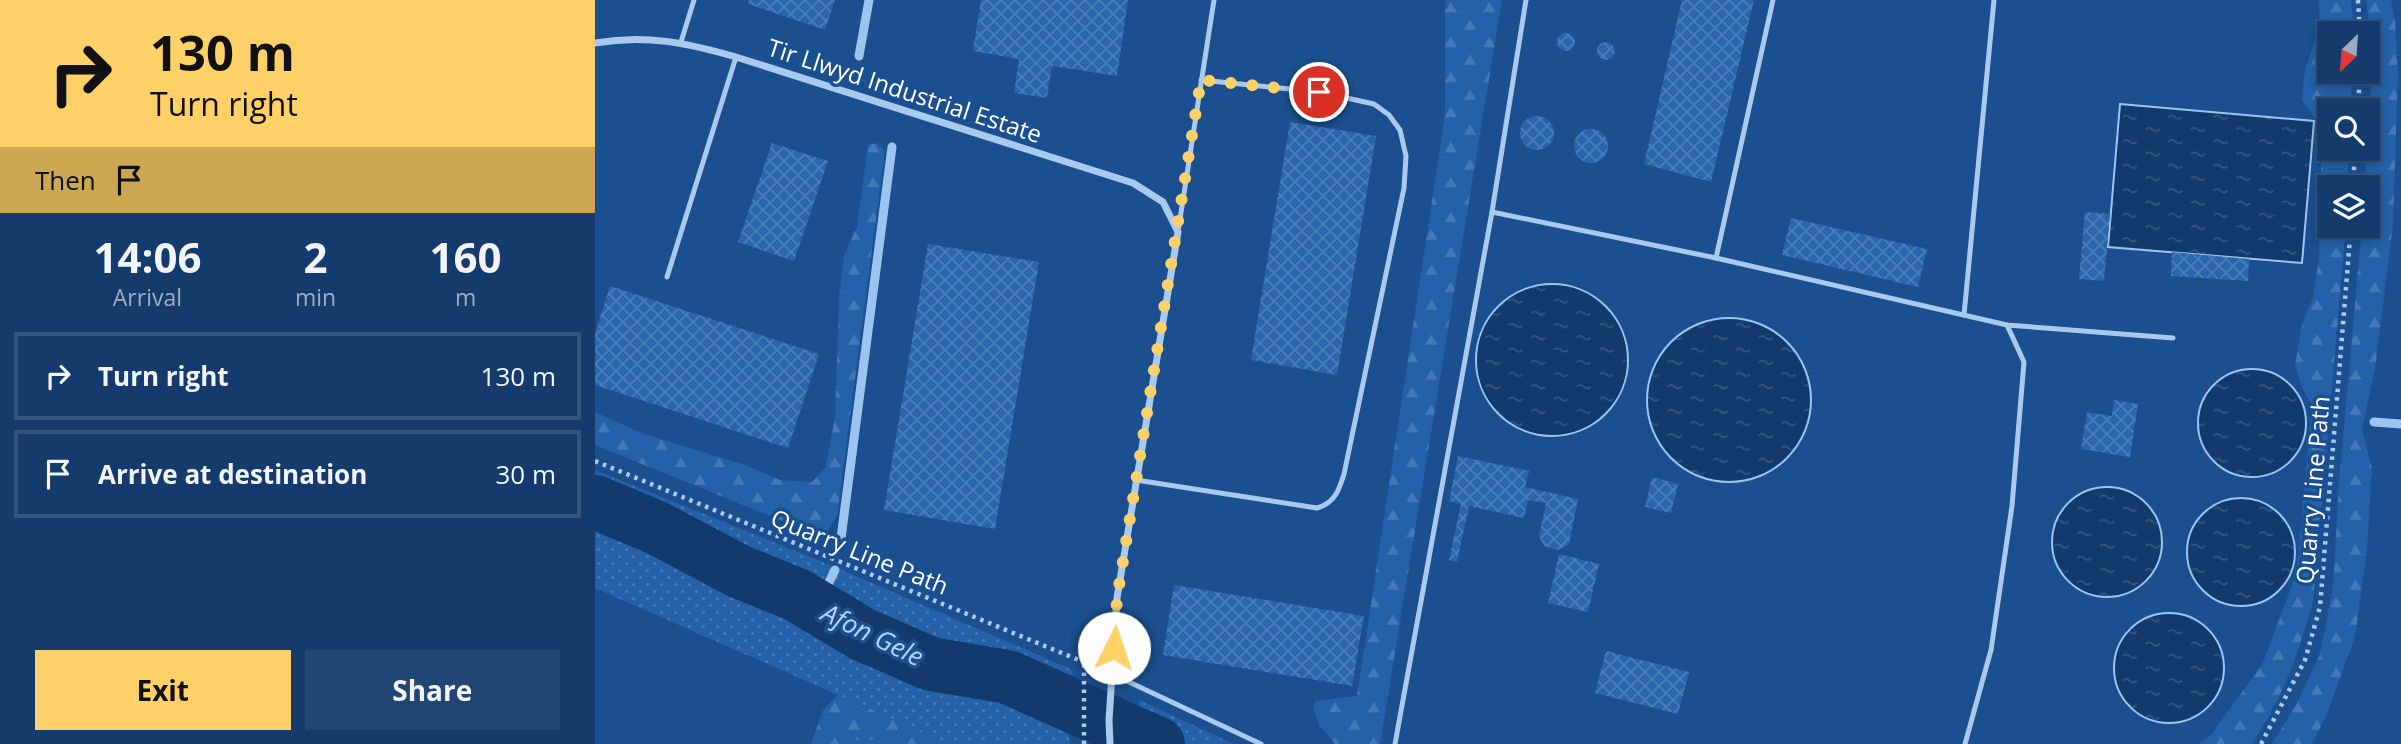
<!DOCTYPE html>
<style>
body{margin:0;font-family:"Open Sans",sans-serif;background:#214673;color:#f1f3f6;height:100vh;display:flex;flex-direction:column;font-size:26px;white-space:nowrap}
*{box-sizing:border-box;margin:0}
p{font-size:23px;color:#9dadc1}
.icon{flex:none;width:38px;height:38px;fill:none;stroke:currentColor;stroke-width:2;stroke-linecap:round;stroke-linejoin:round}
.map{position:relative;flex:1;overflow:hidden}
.panel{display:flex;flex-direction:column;background:#143b6b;width:595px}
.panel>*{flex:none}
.hud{background:#ffd166;color:#111;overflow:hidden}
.needle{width:46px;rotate:205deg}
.controls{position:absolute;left:1722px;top:21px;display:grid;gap:14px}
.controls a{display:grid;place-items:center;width:63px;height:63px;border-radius:0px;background:#143b6b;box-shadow:0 4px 10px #0003,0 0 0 2px #33557e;font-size:35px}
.pin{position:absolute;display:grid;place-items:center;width:60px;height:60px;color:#fff;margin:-30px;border:4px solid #fff;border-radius:50%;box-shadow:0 2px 7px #0007}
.me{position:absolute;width:77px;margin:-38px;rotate:4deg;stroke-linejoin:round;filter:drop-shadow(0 0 5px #0008)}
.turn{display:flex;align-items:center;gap:24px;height:147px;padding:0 35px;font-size:32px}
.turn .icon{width:91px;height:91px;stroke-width:2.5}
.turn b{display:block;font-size:49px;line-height:60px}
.then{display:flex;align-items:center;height:66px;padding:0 35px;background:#0003;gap:14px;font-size:26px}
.eta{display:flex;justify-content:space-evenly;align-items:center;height:119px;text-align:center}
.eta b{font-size:42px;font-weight:700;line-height:49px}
.button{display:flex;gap:14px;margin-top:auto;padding:14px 35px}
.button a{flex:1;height:80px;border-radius:0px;background:#ffd166;color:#111;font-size:28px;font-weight:700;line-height:80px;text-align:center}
.button a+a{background:#214673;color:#f1f3f6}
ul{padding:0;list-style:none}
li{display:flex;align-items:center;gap:21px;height:88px;margin:0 14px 10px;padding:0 21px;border:4px solid #33557e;border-radius:0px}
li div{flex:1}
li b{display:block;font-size:26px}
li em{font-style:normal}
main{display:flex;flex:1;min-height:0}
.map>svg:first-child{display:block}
.grass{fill:url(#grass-dots)}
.forest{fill:url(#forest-firs)}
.water{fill:url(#water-ripples);stroke:#9cc4f0;stroke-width:2}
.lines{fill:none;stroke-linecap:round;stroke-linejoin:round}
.stream{stroke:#9cc4f0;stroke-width:9}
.river{stroke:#123a6d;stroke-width:54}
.building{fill:url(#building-cross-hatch)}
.path{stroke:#a9c9ee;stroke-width:4.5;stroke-dasharray:3.5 5;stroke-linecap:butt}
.service{stroke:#a9c9ee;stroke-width:5}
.minor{stroke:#a9c9ee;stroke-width:7}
.route{stroke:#ffd166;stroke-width:12;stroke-dasharray:0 21.6}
.labels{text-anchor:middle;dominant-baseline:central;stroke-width:7;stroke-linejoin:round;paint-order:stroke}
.street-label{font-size:24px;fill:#fff;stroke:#1b4f8f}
.water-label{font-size:26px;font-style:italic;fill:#b5d3f5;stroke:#1b4f8f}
</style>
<main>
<section class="panel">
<div class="hud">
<div class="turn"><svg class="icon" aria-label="right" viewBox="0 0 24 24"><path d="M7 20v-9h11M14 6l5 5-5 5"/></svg><div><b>130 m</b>Turn right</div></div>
<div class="then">Then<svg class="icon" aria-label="arrive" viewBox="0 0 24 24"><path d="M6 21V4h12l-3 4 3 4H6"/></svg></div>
</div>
<div class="eta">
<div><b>14:06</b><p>Arrival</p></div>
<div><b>2</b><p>min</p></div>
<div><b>160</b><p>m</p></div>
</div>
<ul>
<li><svg class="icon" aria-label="right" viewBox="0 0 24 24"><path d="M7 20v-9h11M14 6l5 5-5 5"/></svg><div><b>Turn right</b></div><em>130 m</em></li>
<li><svg class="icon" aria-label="arrive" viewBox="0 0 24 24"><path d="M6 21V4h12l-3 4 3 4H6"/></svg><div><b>Arrive at destination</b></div><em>30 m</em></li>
</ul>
<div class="button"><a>Exit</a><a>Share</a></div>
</section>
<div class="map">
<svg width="1806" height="744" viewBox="0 0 1806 744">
<defs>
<pattern id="grass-dots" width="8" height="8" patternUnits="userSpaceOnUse" patternTransform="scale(1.75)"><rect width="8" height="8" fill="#2461a8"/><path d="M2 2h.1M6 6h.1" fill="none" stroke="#4579b5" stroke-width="1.8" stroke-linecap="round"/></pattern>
<pattern id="forest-firs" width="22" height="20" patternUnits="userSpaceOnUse" patternTransform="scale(1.75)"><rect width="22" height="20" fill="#2461a8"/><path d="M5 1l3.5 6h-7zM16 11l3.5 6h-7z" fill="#4579b5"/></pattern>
<pattern id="water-ripples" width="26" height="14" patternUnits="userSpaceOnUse" patternTransform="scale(1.75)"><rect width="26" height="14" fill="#123a6d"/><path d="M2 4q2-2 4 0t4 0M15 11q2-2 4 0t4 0" fill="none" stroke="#365883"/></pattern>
<pattern id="building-cross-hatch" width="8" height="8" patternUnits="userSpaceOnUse" patternTransform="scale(1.75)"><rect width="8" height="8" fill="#2a66ad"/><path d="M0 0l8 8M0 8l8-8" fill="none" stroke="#4a7db9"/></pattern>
</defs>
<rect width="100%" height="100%" fill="#1b4f8f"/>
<g class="grass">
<polygon points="0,470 240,567 478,670 473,729 475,744 234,744 243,695 0,588"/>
<polygon points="544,700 639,744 546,744"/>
</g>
<g class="forest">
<polygon points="850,0 907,0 785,744 740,744 724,725 718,708 721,701 762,696 850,115"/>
<path d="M1723 0H1756L1759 29V33H1734V72H1757L1756 110H1734V149H1754L1752 187H1734V226H1751L1718 601C1704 653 1687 699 1657 744H1603L1615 736 1667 665 1702 572 1717 405 1708 390 1700 365 1707 324 1718 298 1724 259 1727 129 1707 100C1708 92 1708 85 1709 77 1714 50 1729 29 1723 0Z"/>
<polygon points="1771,0 1796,0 1800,20 1803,73 1798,224 1780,369 1767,430 1777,468 1772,549 1760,637 1731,716 1717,744 1677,744 1701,705 1725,654 1738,587 1744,482 1767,226 1773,226 1773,187 1770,187 1778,49"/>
<polygon points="281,143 290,150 242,516 231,533 219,534 0,445 0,412 46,433 150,465 185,480 217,482 231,467 240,416 244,297 249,255 262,227 273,145"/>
<polygon points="243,695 352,744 283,744 276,733 265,733 257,744 216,744 228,710"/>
</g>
<g class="water">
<polygon points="1525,104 1719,121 1707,263 1513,247"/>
<circle cx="957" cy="360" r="76"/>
<circle cx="1134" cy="400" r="82"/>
<circle cx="1657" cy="423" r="54"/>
<circle cx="1512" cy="542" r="55"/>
<circle cx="1646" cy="552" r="54"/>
<circle cx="1574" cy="668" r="55"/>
</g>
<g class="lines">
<g class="stream">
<polyline points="264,56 274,0"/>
<polyline points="1779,422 1806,424"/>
<polyline points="245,546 297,147"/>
<polyline points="222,607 240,570"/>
</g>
<polyline class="river" points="0,502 62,528 143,571 202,595 267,634 336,664 413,677 563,744"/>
</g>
<g class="building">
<polygon points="154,0 240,0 230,30 153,4"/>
<polygon points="386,0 533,0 522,76 457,66 452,98 419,93 424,59 378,51"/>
<polygon points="1087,0 1159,0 1116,182 1049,164"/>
<circle cx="971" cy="42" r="9"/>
<circle cx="1011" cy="51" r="9"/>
<circle cx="942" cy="133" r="17"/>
<polygon points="695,122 781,136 742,375 656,360"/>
<circle cx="996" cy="146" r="17"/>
<polygon points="177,143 233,161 199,261 143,242"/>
<polygon points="1490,212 1515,214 1509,281 1484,279"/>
<polygon points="1196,218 1332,249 1323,287 1187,255"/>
<polygon points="333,244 444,262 400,529 289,510"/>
<polygon points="1577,252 1654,259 1653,281 1576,276"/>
<polygon points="15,286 224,354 193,448 0,385 0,333"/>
<polygon points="1519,400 1543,404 1535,457 1486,449 1492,412 1517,416"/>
<polygon points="863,456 934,471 930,487 983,499 974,544 963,550 949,546 944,536 951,503 933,500 929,518 874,506 862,562 854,560 866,504 854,501"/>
<polygon points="1057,477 1083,484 1076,513 1050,507"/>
<polygon points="964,554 1004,564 993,612 953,603"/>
<polygon points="579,585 769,616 757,686 568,655"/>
<polygon points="1011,651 1094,672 1083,714 1000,693"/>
</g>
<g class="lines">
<g class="path">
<polyline points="1763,0 1765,33"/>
<polyline points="1763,110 1765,72"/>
<polyline points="1758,187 1760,149"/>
<polyline points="0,461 501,667"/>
<polyline points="489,744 489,662"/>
<polyline points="1666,744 1710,660 1725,607 1756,226"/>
</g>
<g class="service">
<polyline points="86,42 99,0"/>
<polyline points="897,212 931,0"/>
<polyline points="583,232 619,0"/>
<polyline points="1121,258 1178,0"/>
<polyline points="72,277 141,57"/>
<polyline points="1369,315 1399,0"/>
<path d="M541 480 722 508C740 503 744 490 749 474L809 188 811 156 805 130 794 115 779 104 724 92 606 80"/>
<polyline points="517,674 666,744"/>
<polyline points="800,744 897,212 1121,258 1412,325 1578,338"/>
<polyline points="1370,744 1396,650 1417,506 1429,362 1412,325"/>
</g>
<path class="minor" d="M0 43C51 34 92 43 141 57L538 183 568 202 583 232 522 598 514 720 515 744"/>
</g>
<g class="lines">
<polyline class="route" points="519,648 522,598 606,80 724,92"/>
</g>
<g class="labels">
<g class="street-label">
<text transform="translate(310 90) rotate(18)">Tir Llwyd Industrial Estate</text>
<text transform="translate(1717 490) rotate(-85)">Quarry Line Path</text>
<text transform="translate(265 551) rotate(22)">Quarry Line Path</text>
</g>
<g class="water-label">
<text transform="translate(278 634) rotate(26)">Afon Gele</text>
</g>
</g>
</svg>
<div class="controls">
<a><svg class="needle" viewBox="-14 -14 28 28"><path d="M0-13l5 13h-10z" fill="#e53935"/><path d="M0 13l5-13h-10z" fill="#9dadc1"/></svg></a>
<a><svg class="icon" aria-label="search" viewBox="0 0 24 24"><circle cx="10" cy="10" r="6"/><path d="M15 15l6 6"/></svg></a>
<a><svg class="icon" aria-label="layers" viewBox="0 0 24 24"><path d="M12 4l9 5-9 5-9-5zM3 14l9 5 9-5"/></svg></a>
</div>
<div class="pin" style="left:724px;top:92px;background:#d93025"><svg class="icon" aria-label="arrive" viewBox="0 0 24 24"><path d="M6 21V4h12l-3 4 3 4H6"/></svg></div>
<svg class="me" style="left:519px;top:648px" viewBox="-20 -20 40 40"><circle r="19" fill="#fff"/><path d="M0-13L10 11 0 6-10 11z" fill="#ffd166"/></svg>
</div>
</main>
